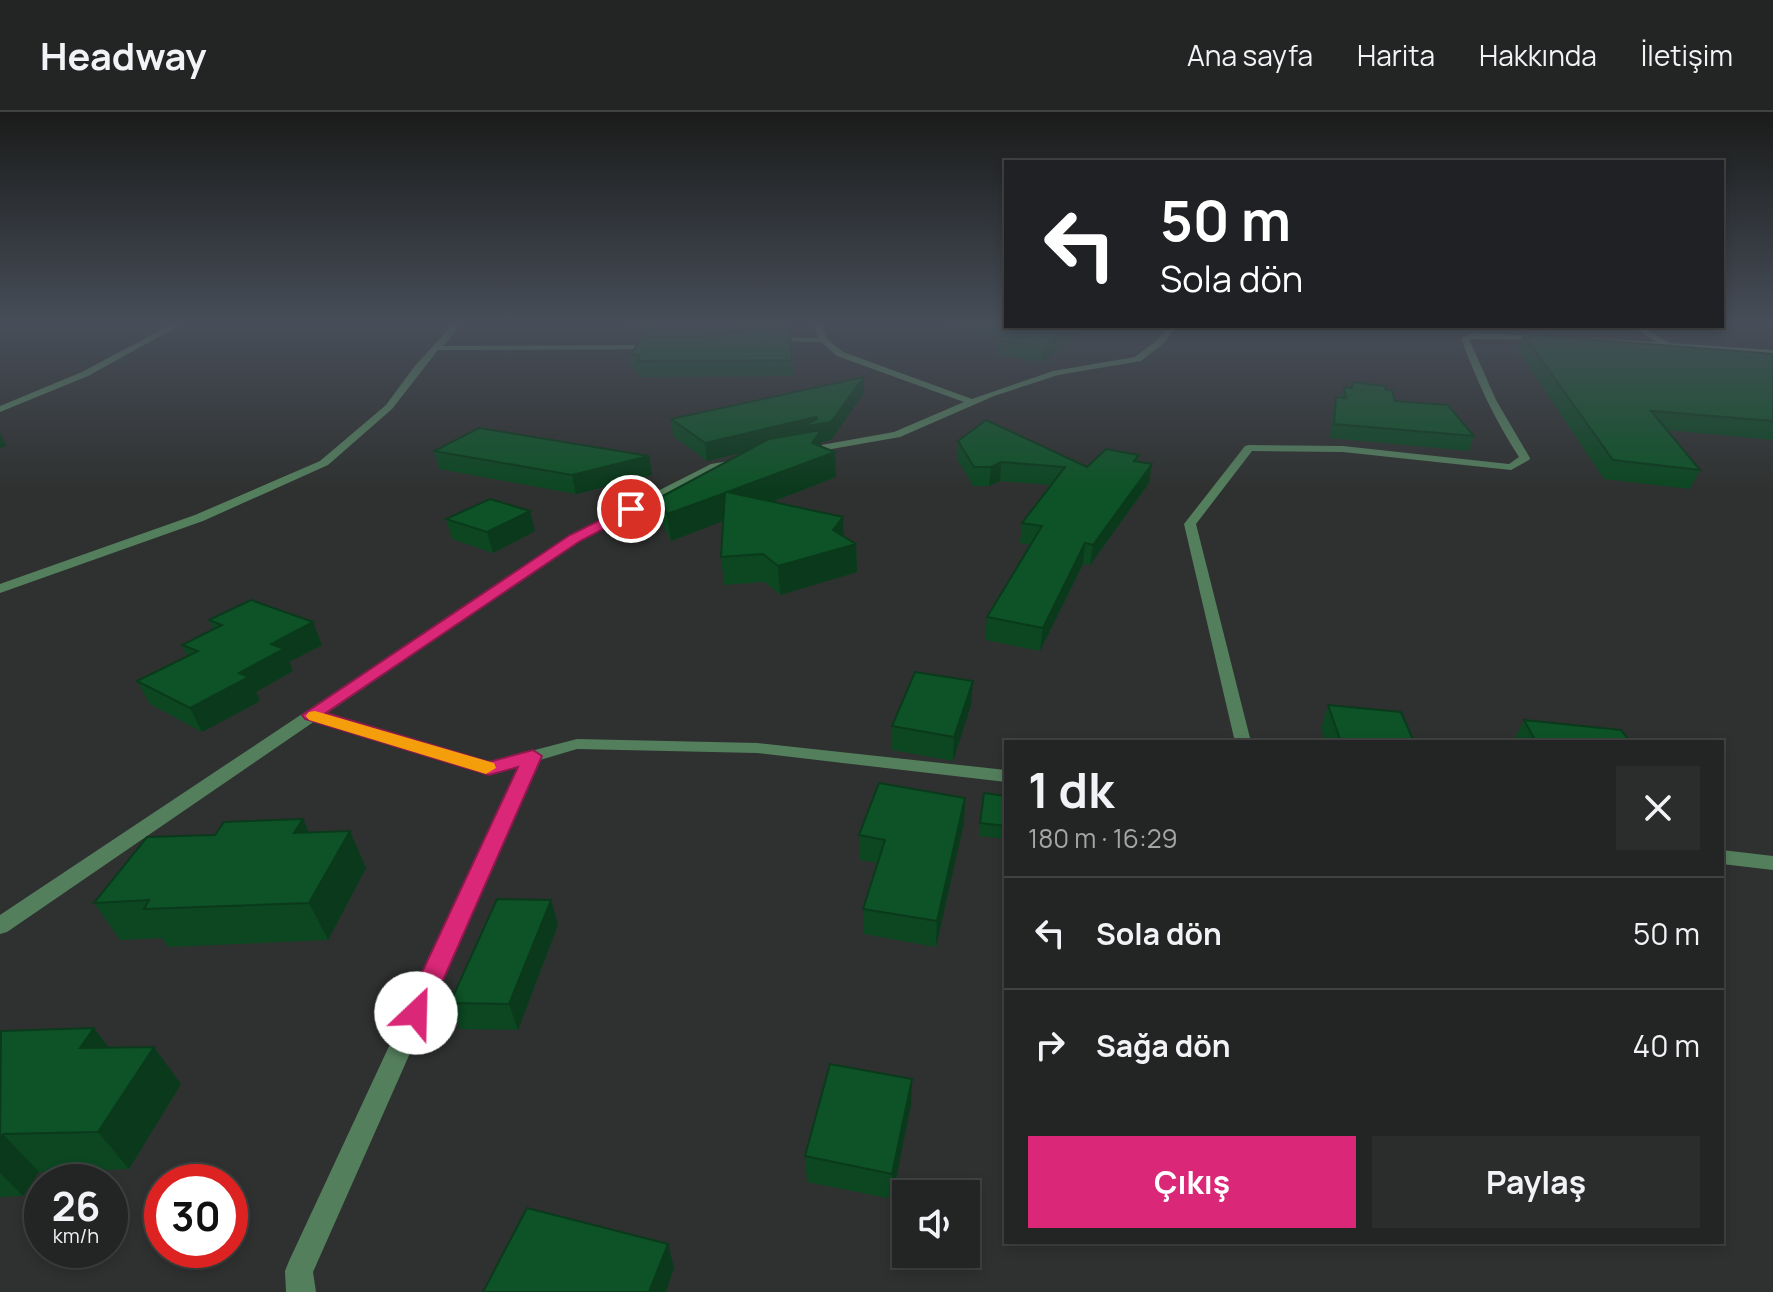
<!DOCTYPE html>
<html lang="tr">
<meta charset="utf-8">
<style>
body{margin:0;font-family:Manrope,sans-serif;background:#2b2d2c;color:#f1f3f6;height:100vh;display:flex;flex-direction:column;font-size:30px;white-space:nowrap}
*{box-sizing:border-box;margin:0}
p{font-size:26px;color:#a3a5a6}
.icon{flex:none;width:44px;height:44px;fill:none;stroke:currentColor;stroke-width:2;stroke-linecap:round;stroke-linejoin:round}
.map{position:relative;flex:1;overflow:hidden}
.drawer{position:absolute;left:1004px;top:628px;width:720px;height:504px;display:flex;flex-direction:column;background:#232524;border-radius:0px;box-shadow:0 4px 12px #0003,0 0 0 2px #404241}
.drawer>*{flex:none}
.hud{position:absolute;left:1004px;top:48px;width:720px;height:168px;border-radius:0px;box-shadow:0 4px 12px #0003,0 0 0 2px #404241;background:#202124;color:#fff;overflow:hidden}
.fabs{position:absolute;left:892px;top:1068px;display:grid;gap:16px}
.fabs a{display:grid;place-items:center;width:88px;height:88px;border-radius:0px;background:#232524;box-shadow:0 4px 12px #0003,0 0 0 2px #404241;font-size:40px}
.speed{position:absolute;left:24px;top:1052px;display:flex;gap:16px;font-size:40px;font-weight:700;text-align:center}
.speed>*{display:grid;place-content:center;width:104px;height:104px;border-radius:50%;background:#232524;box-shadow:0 4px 12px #0003,0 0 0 2px #404241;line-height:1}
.speed small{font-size:20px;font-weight:400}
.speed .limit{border:12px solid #d22;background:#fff;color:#111}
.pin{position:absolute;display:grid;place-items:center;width:68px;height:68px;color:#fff;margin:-34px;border:4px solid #fff;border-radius:50%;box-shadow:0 2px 8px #0007}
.me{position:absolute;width:88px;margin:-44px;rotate:24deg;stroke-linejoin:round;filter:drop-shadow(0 0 6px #0008)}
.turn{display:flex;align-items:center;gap:28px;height:168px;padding:0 24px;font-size:36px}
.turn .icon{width:104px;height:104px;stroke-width:2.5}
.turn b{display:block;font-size:56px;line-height:68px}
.round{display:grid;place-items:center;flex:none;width:84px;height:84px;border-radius:0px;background:#2b2d2c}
.headline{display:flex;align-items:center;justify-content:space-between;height:136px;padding:0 24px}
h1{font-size:48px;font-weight:700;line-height:60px}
.cta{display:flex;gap:16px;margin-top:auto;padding:16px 24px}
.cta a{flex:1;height:92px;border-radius:0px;background:#db2777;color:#fff;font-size:32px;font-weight:700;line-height:92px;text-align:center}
.cta a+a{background:#2b2d2c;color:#f1f3f6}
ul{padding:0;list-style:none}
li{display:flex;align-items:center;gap:24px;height:112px;padding:0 24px;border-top:2px solid #404241}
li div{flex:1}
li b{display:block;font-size:30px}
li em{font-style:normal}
header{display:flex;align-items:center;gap:48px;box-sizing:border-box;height:112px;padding:0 40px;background:#232524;border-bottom:2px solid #404241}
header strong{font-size:38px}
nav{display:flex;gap:44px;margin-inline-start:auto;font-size:28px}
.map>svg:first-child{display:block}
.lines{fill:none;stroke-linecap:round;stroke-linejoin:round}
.street{fill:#547f5d;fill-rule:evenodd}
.wall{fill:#0c4722}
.shaded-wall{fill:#0a3a1b}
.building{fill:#0e5327;stroke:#0a3a1b;stroke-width:2}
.route{fill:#db2777;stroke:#8e194d;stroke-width:2}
.slow{fill:#f59e0b}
</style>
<header>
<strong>Headway</strong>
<nav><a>Ana sayfa</a><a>Harita</a><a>Hakkında</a><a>İletişim</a></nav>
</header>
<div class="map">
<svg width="1773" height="1180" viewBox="0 0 1773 1180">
<rect width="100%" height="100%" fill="#2f3130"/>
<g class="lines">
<g class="street">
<polygon points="172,212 182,212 88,264 0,300 0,294 82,260"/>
<polygon points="453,212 462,212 443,234 655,233 659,235 655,237 438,238 392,297 328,353 203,409 0,481 0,472 195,403 320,349 386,293 414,255"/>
<polygon points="813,212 821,212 827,227 843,240 972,287 1053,259 1135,245 1157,228 1169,214 1177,214 1163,232 1141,249 1058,263 994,284 900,325 803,342 798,339 799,337 894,320 964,290 837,244 821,230 769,229 765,227 769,225 818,226"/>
<polygon points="1632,214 1641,214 1669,231 1773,238 1773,242 1590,230 1586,228 1590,226 1656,230"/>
<path d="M1472 221 1542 224 1546 226 1542 228 1469 227 1496 288 1530 346 1529 348 1511 358 1343 340 1252 339 1196 412 1251 630H1235L1184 412 1245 334 1249 333 1343 334 1509 352 1519 345C1495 308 1476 268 1461 226Z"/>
<polygon points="740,347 744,348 744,352 718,357 579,429 326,602 489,650 577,627 757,631 1006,658 1006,670 757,641 577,637 540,648 313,1160 316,1180 286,1180 285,1159 289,1149 520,653 489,662 315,609 7,820 0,822 0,803 571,423 711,352"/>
<polygon points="1722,738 1773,744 1773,758 1722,752"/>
</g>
</g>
<g class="wall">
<polygon points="619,212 790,212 793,264 639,265 638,259 633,259 631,243 648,225 648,219 632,219 632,214 619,214"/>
<polygon points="948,212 1006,212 1006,214 1090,214 1042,250 996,242 997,228 1003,224 948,216"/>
<polygon points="1523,222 1773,242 1773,328 1667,318 1700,358 1690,377 1604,367 1517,237"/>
<polygon points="1352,270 1386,278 1395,289 1474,324 1469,339 1330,326 1333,299 1336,285 1341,286 1344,275 1350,276"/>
<polygon points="864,281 831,328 821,330 822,335 836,365 772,390 856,432 857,460 780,483 765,470 724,473 721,445 724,408 671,429 663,412 659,386 745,340 707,349 673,324 671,307"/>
<polygon points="958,329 1087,355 1139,343 1138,350 1149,371 1090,453 1083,452 1040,539 985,528 987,505 1031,433 1020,431 1022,411 1051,373 1000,369 989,374 973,374 957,347"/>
<polygon points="434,339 649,344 652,363 576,382 439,357"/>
<polygon points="446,407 535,419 493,441 452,427"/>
<polygon points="209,508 322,533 289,550 293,559 256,580 260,589 202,620 150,592 137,569 188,545 182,533 213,517"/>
<polygon points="973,569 971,593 953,649 892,638 892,614"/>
<polygon points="1328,593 1414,630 1325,630 1321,617"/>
<polygon points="1524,608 1630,630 1513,630"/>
<polygon points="1006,684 1006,727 979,724 980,711"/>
<polygon points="965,686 964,711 936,835 864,822 863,797 877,751 859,748 859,723"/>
<polygon points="303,707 309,721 366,756 328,828 168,835 162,826 120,828 94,791 215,723"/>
<polygon points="551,788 558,813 518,918 460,917 450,891"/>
<polygon points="0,920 109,936 181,972 129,1057 39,1060 23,1084 0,1085"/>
<polygon points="911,993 892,1087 807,1070 805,1044"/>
</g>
<g class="shaded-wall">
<polygon points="753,212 761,212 762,222 708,230 707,219"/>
<polygon points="1072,214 1090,214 1042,250 1043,235"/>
<polygon points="864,265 864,281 831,328 821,330 822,342 835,340 836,365 730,406 727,380 802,326 707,349 705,331 816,305 816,313"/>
<polygon points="0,321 7,334 0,336"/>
<polygon points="649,344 652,363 576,382 572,363"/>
<polygon points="1001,350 1000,369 989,374 991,355"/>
<polygon points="1152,352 1149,371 1090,453 1093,433"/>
<polygon points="725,381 728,407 671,429 667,402"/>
<polygon points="530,399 535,419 493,441 487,420"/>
<polygon points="843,405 844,432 856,432 857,460 780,483 778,454 833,418"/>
<polygon points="1085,431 1083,452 1040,539 1043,516"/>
<polygon points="313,510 322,533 289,550 293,559 256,580 260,589 202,620 190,596 239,561 271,532"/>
<polygon points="973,569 971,593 953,649 954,625"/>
<polygon points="965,686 964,711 936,835 937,809"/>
<polygon points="303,707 320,744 294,721"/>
<polygon points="350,719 366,756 328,828 309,791"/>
<polygon points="551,788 558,813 518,918 509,892"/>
<polygon points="94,916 123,954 80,936"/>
<polygon points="154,935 181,972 129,1057 98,1020"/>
<polygon points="912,967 911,993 892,1087 892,1062"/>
<polygon points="3,1022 39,1060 23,1084 0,1061 0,1027"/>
<polygon points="668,1132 674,1156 666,1180 649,1180"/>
</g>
<g class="building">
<polygon points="651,212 753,212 707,219 647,219"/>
<polygon points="1019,214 1072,214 1043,235 997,228"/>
<polygon points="761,217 790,218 792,248 637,249 640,243 631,243 641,225 706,225"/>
<polygon points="1523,222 1773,242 1773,309 1651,299 1700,358 1613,348"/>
<polygon points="864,265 831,310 801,315 817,307 816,305 705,331 671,307"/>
<polygon points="1352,270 1385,274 1386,278 1392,278 1395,289 1448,293 1474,324 1334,312 1336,285 1346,286 1344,275 1352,276"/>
<polygon points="986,308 1087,355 1106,337 1139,343 1134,349 1152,352 1093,433 1085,431 1043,516 987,505 1042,414 1022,411 1065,355 1001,350 991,355 974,355 958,329"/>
<polygon points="479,316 649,344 572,363 434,339"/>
<polygon points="821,318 812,331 835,340 727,380 843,405 833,418 856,432 778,454 763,442 721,445 725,381 667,402 659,386 769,327"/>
<polygon points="490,387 530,399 487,420 446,407"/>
<polygon points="251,488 313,510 271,532 284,537 239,561 249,565 190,596 137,569 198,539 182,533 222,513 209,508"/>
<polygon points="915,560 973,569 954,625 892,614"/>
<polygon points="1328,593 1401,600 1414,630 1341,630"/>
<polygon points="1524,608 1621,618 1630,630 1536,630"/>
<polygon points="879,671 965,686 937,809 863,797 885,728 859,723"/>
<polygon points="984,681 1006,684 1006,714 980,711"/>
<polygon points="303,707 294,721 350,719 309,791 144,797 149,788 94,791 147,725 215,723 224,710"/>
<polygon points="497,787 551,788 509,892 450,891"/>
<polygon points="94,916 80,936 154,935 98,1020 3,1022 0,1027 1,919"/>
<polygon points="830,952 912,967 892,1062 805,1044"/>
<polygon points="527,1096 668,1132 649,1180 483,1180"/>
</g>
<linearGradient id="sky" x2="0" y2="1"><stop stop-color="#1a1b1a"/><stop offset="0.56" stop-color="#474e59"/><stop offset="1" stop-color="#474e59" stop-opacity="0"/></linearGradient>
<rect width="1773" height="378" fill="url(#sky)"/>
<polygon class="route" points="631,393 636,394 636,400 580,429 326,601 489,650 533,638 542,644 425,909 416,912 407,909 403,901 518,655 489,663 305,607 302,603 570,423"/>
<polygon class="slow" points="315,599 494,651 496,656 486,662 309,608 306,604 309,600"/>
</svg>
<div class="fabs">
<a><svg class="icon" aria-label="sound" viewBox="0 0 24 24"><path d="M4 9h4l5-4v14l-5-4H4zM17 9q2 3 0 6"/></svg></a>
</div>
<div class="speed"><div>26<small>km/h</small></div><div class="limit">30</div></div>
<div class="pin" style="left:631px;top:397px;background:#d93025"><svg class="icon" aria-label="arrive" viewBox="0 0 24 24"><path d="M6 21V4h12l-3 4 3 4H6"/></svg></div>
<svg class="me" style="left:416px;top:901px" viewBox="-20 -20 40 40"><circle r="19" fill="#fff"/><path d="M0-13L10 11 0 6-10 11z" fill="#db2777"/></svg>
<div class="hud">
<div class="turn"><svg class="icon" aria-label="left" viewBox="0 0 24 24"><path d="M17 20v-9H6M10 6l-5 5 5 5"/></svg><div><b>50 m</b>Sola dön</div></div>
</div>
<section class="drawer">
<div class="headline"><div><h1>1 dk</h1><p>180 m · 16:29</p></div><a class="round"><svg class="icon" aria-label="close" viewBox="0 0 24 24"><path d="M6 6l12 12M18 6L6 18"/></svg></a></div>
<ul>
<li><svg class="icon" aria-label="left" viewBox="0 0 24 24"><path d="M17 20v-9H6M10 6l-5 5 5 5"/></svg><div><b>Sola dön</b></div><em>50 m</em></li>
<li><svg class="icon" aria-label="right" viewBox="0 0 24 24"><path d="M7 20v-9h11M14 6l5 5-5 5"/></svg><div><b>Sağa dön</b></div><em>40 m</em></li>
</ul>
<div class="cta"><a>Çıkış</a><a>Paylaş</a></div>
</section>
</div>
